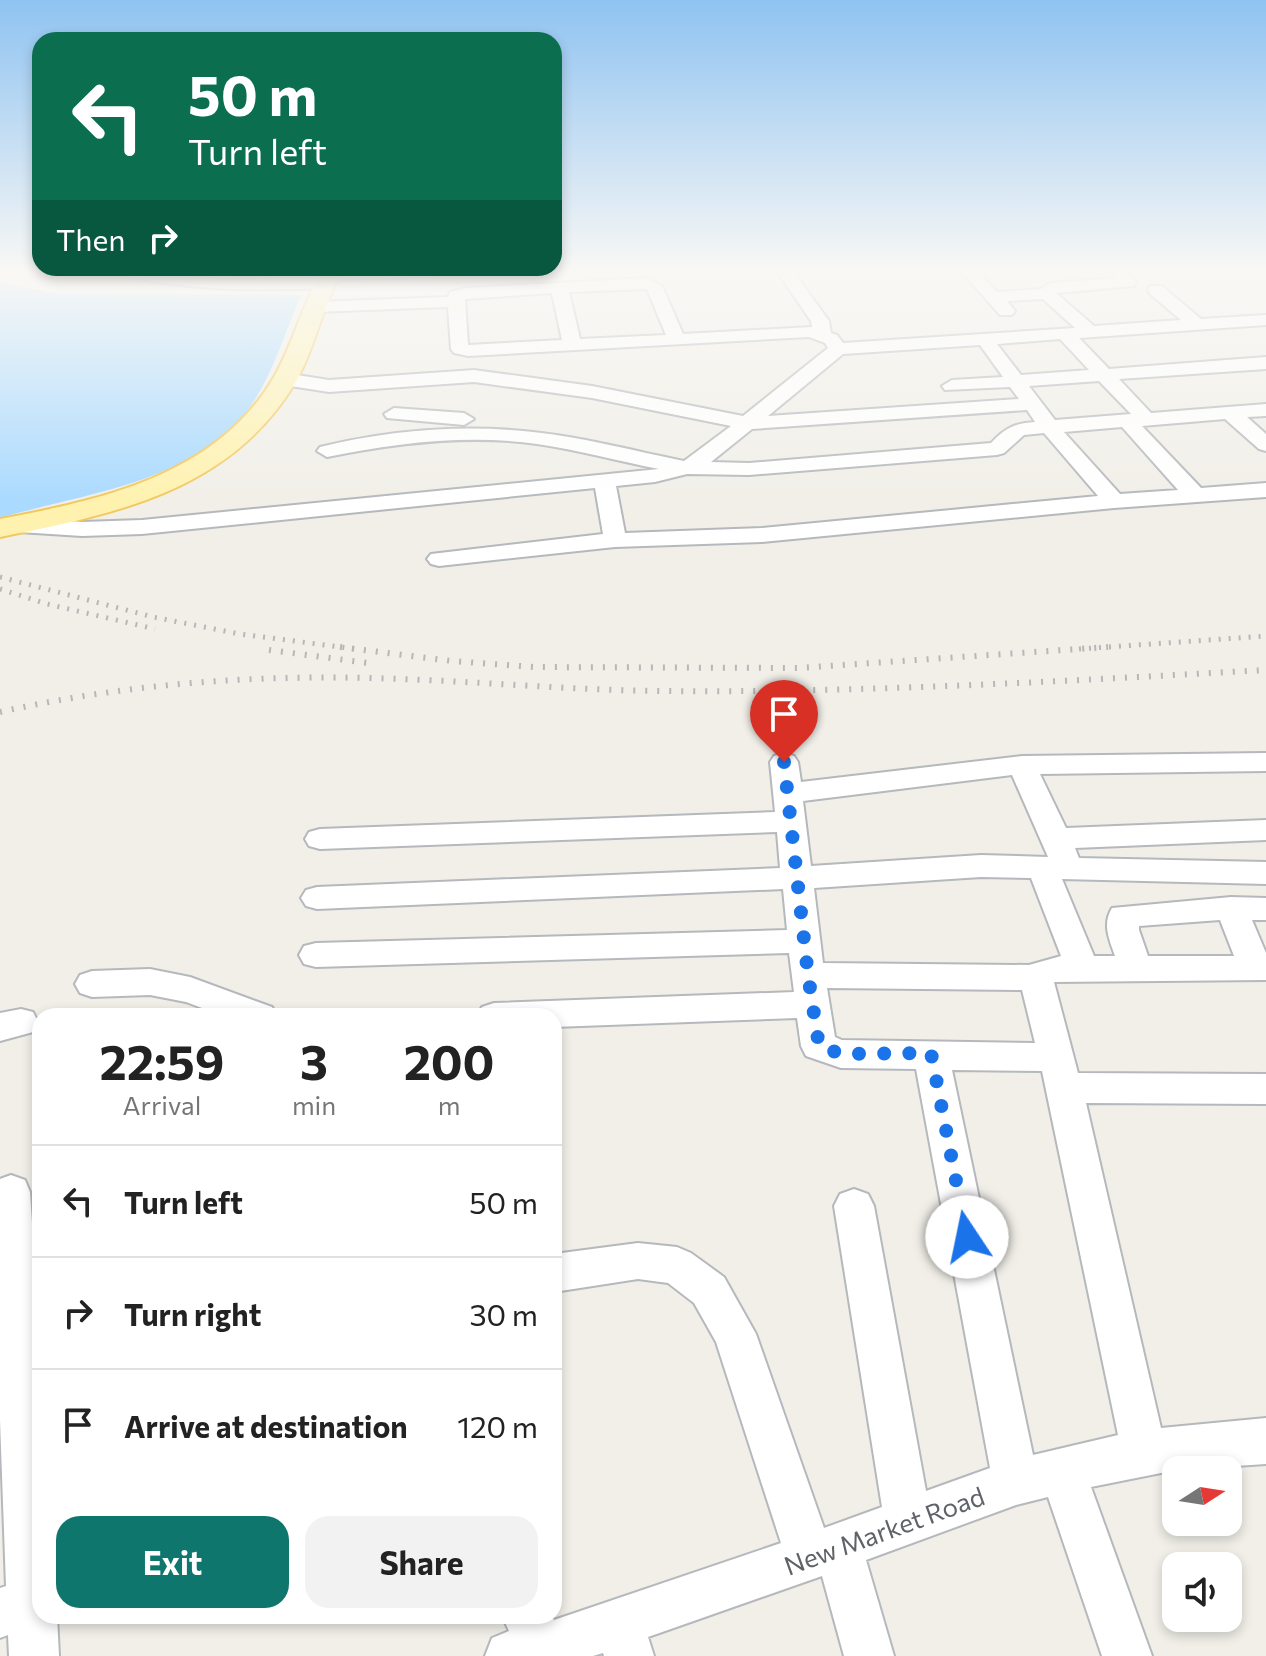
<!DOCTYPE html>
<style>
body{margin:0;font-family:Commissioner,sans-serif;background:#f2f2f2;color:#222;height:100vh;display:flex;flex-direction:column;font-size:30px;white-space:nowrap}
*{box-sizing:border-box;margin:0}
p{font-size:26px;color:#767676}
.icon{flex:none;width:44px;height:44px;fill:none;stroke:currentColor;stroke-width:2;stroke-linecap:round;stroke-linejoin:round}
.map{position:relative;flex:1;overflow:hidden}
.side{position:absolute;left:32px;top:1008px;width:530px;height:616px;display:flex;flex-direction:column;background:#fff;border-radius:24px;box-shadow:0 4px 12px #0003}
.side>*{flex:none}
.hud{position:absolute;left:32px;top:32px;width:530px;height:244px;border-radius:24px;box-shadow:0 4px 12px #0003;background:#0b6e4f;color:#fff;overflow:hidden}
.needle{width:52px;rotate:78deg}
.controls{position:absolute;left:1162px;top:1456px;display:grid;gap:16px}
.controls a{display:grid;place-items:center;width:80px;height:80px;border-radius:16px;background:#fff;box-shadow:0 4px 12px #0003;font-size:40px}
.pin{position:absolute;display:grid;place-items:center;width:68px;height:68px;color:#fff;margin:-82px -34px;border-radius:50% 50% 50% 0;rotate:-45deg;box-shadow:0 0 8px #0007}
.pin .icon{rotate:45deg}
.me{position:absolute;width:88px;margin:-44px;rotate:349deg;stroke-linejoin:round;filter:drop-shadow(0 0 6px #0008)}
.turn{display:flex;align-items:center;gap:28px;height:168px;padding:0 24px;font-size:36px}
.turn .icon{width:104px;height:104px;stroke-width:2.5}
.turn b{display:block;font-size:56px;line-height:68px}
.then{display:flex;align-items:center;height:76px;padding:0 24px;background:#0003;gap:16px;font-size:30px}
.eta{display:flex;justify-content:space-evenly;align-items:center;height:136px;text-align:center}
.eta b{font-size:48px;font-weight:700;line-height:56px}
.action{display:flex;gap:16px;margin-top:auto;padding:16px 24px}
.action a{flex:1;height:92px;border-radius:24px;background:#0f766e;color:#fff;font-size:32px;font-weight:700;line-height:92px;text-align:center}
.action a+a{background:#f2f2f2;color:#222}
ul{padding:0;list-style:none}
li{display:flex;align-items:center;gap:24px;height:112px;padding:0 24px;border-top:2px solid #e0e0e0}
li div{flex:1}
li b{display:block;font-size:30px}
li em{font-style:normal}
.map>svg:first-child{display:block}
.water{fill:#aadaff}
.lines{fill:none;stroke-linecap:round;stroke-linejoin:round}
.minor-casing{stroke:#b5b8bc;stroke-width:4}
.major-casing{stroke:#f2c960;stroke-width:4}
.minor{fill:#fff;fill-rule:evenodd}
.major{fill:#fff2af;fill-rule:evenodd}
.rail-far1{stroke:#b6b7b8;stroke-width:5;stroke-dasharray:2 8;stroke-linecap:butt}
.rail{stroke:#b6b7b8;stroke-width:6;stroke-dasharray:2 10;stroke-linecap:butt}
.route{stroke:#1a73e8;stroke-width:14;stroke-dasharray:0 25.2}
.labels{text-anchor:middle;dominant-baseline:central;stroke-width:6;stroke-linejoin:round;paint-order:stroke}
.near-street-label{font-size:26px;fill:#5f6368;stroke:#fff}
</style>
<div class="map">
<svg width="1266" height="1656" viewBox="0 0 1266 1656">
<rect width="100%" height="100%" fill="#f1efe8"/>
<path class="water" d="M0 283 59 294 301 295C285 332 272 378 247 411 189 484 84 493 0 518Z"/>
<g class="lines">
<g class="minor-casing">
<g id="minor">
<path d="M112 270H140L222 280 323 278V272L329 270H470L462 275 331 280V287L325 288C253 291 184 291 114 273Z"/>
<path d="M776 270H792L829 321 831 333 837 335 843 343 1075 328 1043 299 1007 301 1015 311 1012 315H1000L960 270H977L997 292 1041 289 1050 283 1115 278 1109 270H1126L1136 282 1134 286 1056 293 1094 326 1181 320 1150 294 1148 290 1150 286H1162L1201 319 1266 315V325L1079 338 1109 369 1266 357V369L1119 379 1151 413 1266 404V416L1247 417 1266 434V451L1259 449 1225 419 1142 426 1201 488 1266 483V497L1114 508 762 542 615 547 439 566 431 564 427 559 431 554 603 534 595 488 142 534 82 536 19 532 11 530 8 525 11 520 19 518 82 522 142 520 659 469C618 461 578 450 537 444 468 434 395 443 327 457L317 451 320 447C388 430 463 424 533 432 583 437 634 451 684 461L731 426 592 398 474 382 329 392 284 385 275 379 284 373 329 380 474 370 592 386 743 416 828 348 825 343 809 337 468 356 454 353 451 349 448 307 315 312 306 307 315 302 448 297 450 292 467 288 646 278 662 286 683 334 812 327 811 321ZM647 289 666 335 580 339 569 292ZM552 293 562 340 468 345 465 299ZM1060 339 1089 370 1021 375 997 344ZM980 345 1003 377 952 380 942 386 945 390 1010 387 1019 399 768 416 843 354ZM1099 381 1131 414 1055 420 1029 386ZM1027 410 1035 422C1015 423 1005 428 991 443L749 463 711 462 752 429ZM1122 427 1178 490 1120 494 1064 432ZM1044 433 1098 496 762 528 625 533 616 486 655 482 687 474 749 475 997 455 1004 453 1024 435Z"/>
<polygon points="394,408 464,413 474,419 464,425 387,418 384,414"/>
<path d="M784 753 794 756 798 762 801 782 1022 756 1266 753V771L1040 774 1066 828 1266 820V840L1075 848 1079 858 1266 862V884L1062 879 1094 956H1115C1109 939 1102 924 1112 908L1231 897 1266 898V920H1252L1266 953V980L1054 982 1078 1073 1266 1074V1104L1086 1103 1161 1428 1266 1418V1464L1176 1470 1091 1487 1152 1656H1102L1048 1497 1016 1505 866 1560 894 1656H844L822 1576 648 1637 654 1656H604L603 1653 593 1656H485L492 1638 509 1631 502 1616H552L554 1620 781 1543 716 1342 694 1303 668 1283 638 1279 554 1292V1254L638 1243 677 1247 691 1253 724 1277 756 1334 824 1528 882 1507 834 1206 840 1194 854 1189 868 1194 874 1206 926 1491 990 1468 916 1069 841 1068 806 1056 801 1046 797 1018 554 1027V1016H477L482 1007 494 1003 794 992 789 953 316 967 304 964 299 955 304 946 316 943 787 930 783 889 317 909 306 906 301 898 306 890 317 887 780 868 777 832 320 849 309 846 305 839 309 832 320 829 775 812 770 762 774 756ZM1012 775 1048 857 981 855 811 866 803 801ZM981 877 1031 878 1061 956 1029 965 823 963 814 888ZM1220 920 1234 956H1148L1139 930V926ZM827 988 1022 990 1035 1043 842 1040 835 1037ZM952 1070 1042 1071 1118 1435 1033 1455Z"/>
<polygon points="150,969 190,977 272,1007 277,1016 223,1016 186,1002 150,995 92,997 80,993 75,984 80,975 92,971"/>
<polygon points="21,1009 33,1012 38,1022 33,1032 0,1041 0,1013"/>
<polygon points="11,1175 25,1180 30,1192 40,1346 40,1616 57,1616 59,1656 9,1656 8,1635 0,1638 0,1588 6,1586 0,1420 0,1179"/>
</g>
</g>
<g class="major-casing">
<path id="major" d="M323 270H343C322 305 316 347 295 383 230 491 115 514 0 537V519C101 500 213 476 271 382 293 347 301 305 323 270Z"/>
</g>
<use href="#minor" class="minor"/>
<use href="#major" class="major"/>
<g class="rail-far1">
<polyline points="0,577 153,617 240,634 356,649"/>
<polyline points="0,589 47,604 155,629"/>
<polyline points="1079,649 1266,636"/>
</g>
<g class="rail">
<polyline points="340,647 452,661 533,667 798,668 1108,647"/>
<polyline points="269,650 368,663"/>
<path d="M0 712C121 685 244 675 367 678 465 680 563 690 660 691 863 693 1064 681 1266 670"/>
</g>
</g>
<linearGradient id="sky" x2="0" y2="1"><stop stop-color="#8fc3f1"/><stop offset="0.54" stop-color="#f9f8f5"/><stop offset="1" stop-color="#f9f8f5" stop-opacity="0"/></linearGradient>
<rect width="1266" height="502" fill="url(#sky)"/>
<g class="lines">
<polyline class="route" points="784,762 808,975 819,1046 841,1054 931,1053 967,1237"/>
</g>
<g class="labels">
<g class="near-street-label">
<text transform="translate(884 1530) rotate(-20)">New Market Road</text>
</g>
</g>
</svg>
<div class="controls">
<a><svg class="needle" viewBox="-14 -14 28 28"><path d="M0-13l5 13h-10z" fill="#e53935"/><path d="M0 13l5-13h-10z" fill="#767676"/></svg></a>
<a><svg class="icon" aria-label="sound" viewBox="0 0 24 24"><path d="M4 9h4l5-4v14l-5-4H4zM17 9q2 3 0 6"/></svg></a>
</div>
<div class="pin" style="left:784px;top:762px;background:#d93025"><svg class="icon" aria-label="arrive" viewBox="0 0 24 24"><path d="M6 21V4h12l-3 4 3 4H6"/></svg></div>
<svg class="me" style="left:967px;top:1237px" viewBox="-20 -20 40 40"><circle r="19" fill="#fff"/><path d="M0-13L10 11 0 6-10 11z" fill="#1a73e8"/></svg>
<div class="hud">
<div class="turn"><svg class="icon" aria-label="left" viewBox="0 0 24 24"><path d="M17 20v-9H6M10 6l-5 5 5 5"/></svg><div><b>50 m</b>Turn left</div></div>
<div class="then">Then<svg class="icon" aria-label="right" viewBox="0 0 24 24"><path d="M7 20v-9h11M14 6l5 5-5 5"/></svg></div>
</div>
<section class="side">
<div class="eta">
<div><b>22:59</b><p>Arrival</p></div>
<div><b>3</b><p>min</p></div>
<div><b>200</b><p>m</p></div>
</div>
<ul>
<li><svg class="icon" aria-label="left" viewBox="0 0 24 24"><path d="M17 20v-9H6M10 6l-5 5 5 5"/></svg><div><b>Turn left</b></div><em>50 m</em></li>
<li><svg class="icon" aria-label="right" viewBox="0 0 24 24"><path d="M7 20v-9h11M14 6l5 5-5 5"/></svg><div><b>Turn right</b></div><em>30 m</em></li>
<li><svg class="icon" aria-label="arrive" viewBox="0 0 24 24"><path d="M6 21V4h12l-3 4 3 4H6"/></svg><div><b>Arrive at destination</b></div><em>120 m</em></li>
</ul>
<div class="action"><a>Exit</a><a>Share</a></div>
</section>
</div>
